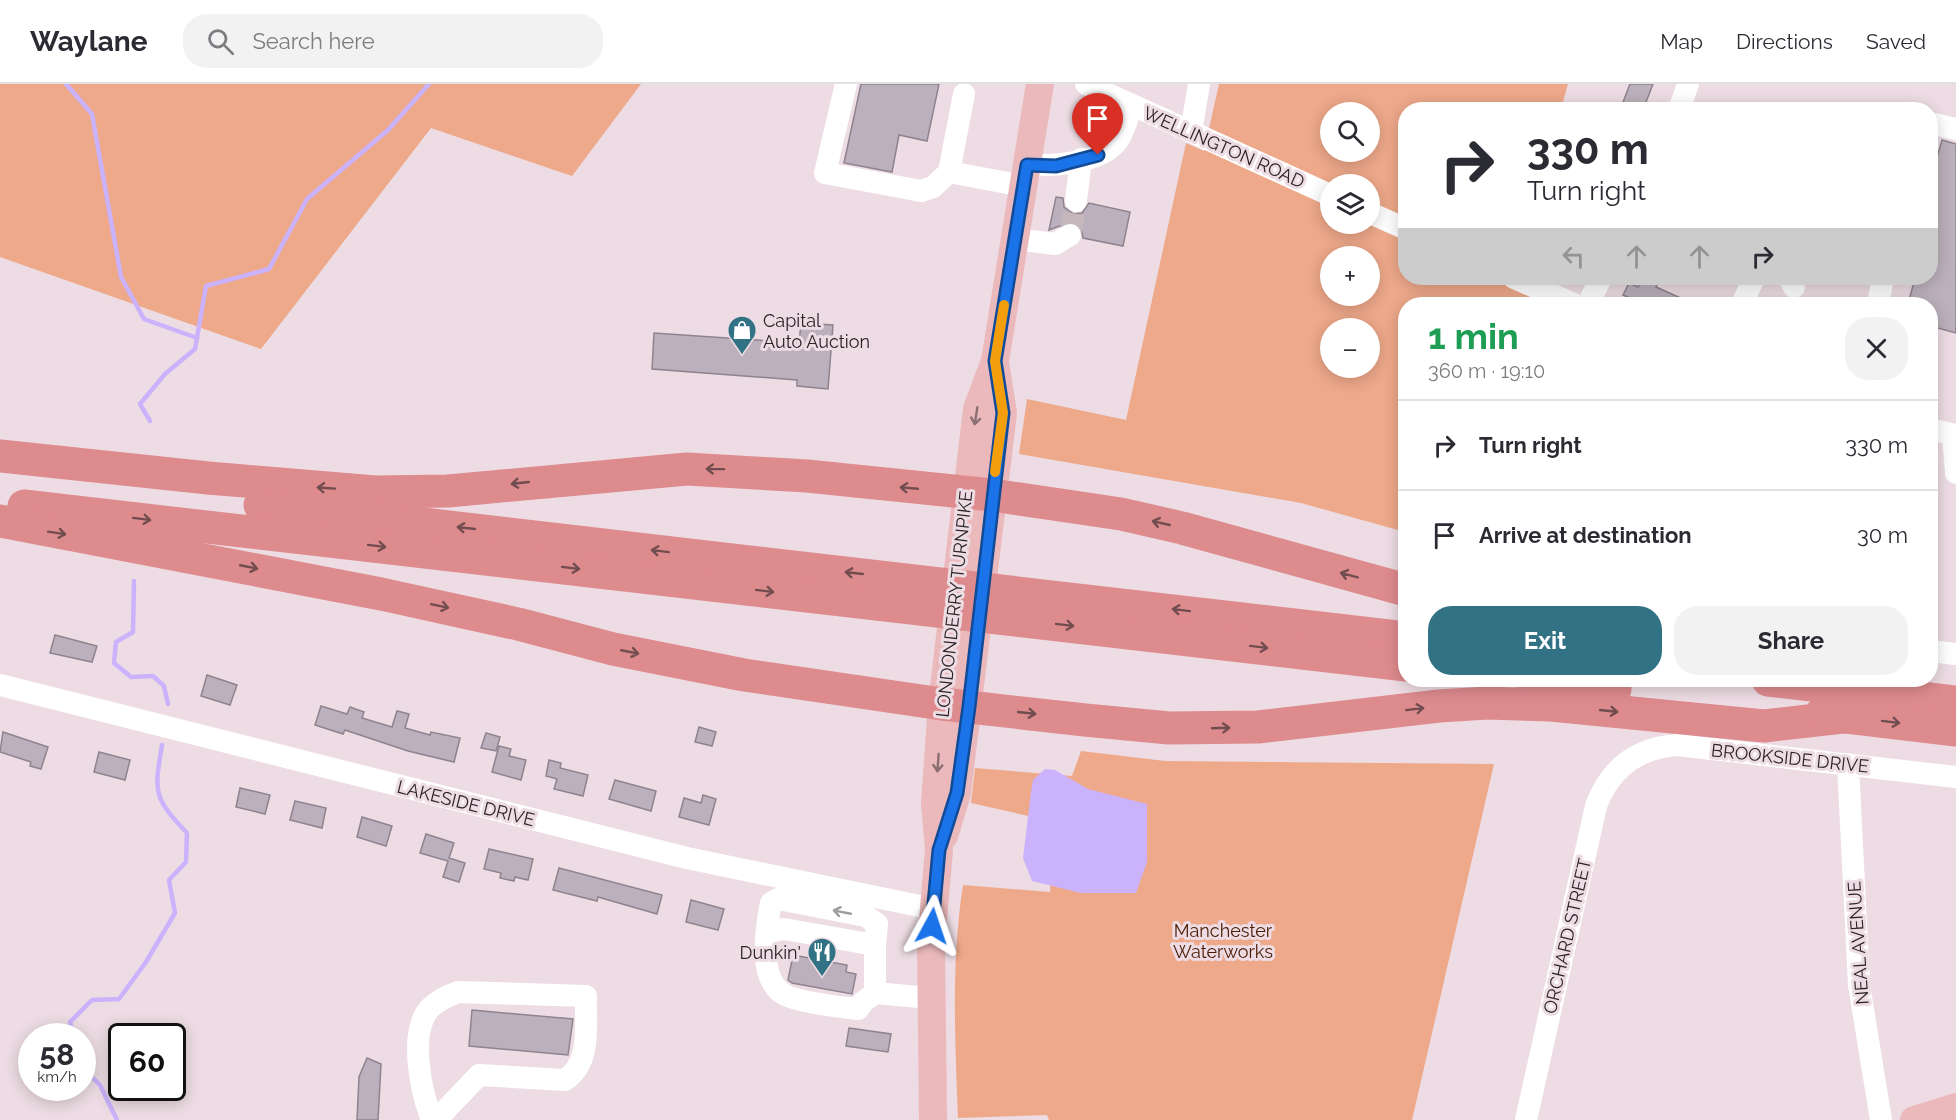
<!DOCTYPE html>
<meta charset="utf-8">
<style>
body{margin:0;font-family:Raleway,sans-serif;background:#f2f2f3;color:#2b2b33;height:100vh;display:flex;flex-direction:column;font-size:22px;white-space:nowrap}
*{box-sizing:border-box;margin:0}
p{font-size:20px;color:#7c7c81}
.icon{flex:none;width:33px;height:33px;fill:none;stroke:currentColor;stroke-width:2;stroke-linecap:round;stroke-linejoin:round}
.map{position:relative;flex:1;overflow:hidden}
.sheet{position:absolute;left:1398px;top:213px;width:540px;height:390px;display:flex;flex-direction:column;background:#fff;border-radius:24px;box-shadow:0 3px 15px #0003}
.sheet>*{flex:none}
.hud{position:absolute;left:1398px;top:18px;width:540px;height:183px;border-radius:24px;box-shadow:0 3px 15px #0003;background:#fff;color:#2b2b33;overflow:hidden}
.fabs{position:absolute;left:1320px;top:18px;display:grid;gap:12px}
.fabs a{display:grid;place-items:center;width:60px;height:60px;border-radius:50%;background:#fff;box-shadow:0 3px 15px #0003;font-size:30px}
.speed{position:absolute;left:18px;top:939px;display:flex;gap:12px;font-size:30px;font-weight:700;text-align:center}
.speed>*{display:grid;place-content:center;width:78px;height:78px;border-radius:50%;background:#fff;box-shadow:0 3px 15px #0003;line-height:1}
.speed small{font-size:15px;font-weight:400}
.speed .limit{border:3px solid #111;border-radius:9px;background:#fff;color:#111}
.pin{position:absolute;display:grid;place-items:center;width:51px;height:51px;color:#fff;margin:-62px -26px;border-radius:50% 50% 50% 0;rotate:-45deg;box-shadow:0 0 6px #0007}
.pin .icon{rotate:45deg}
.me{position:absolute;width:66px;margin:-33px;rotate:5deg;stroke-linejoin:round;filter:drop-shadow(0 0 4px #0008)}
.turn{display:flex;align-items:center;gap:21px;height:126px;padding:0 30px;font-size:27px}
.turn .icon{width:78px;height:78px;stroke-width:2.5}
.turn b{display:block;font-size:42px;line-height:51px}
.lanes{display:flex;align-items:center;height:57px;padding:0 30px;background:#0003;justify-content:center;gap:30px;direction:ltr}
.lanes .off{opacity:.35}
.round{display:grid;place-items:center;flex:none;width:63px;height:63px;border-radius:24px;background:#f2f2f3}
.summary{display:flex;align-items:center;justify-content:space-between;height:102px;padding:0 30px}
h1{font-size:36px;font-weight:700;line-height:45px;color:#1e9e55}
.cta{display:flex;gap:12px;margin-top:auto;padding:12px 30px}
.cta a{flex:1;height:69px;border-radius:24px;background:#317285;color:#fff;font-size:24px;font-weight:700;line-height:69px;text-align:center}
.cta a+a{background:#f2f2f3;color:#2b2b33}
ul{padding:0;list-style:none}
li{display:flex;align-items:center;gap:18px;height:90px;padding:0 30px;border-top:2px solid #e1e1e2}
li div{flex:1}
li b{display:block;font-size:22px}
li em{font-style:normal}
header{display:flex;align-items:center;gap:36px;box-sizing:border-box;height:84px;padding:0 30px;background:#fff;border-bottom:2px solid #e1e1e2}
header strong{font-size:28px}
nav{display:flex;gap:33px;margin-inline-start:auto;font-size:21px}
.search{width:420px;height:54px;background:#f2f2f3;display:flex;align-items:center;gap:15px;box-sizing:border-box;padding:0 21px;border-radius:24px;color:#7c7c81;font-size:22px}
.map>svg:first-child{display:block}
.green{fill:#eea88a;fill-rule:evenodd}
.water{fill:#cbb2fc}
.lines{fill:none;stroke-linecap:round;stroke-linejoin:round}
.stream{stroke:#cbb2fc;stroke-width:4.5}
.building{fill:#bbb0bb;stroke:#8e838e;stroke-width:1.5}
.minor-tunnel{stroke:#c6b7bd;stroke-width:22;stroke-dasharray:22 11;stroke-linecap:butt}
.minor{stroke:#fff;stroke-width:22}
.major{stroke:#ebb9bb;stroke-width:28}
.highway{stroke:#de8b8e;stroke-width:33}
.oneway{stroke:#8a6e71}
.oneway2{stroke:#724d50}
.oneway3{stroke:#9f9c9e}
.route-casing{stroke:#114b97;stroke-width:15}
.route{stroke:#1a73e8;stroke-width:10}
.slow{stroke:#f59e0b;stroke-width:10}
.labels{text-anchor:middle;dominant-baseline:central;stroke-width:6;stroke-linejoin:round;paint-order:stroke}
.street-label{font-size:18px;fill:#2a2427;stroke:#eddce3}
.poi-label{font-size:18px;fill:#2a2427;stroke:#eddce3;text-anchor:start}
.park-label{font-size:18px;fill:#4c1b03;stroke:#eddce3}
</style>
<header>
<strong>Waylane</strong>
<div class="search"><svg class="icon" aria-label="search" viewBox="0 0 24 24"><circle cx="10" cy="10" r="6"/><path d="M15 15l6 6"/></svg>Search here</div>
<nav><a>Map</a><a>Directions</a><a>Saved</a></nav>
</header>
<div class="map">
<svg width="1956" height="1036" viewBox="0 0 1956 1036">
<rect width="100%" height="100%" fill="#eddce3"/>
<g class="green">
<polygon points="0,0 641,0 572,92 431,44 261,265 0,173"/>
<path d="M1219 0H1568L1561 25 1406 26V194H1515L1541 214 1539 220H1406L1405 448 1301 419 1019 370 1027 315 1126 336 1186 59 1204 67ZM1330 28H1370V68H1330ZM1330 100H1370V140H1330ZM1330 172H1370V212H1330ZM1330 244H1370V284H1330Z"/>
<path d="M1081 667 1165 677 1494 680 1412 1036H1049L1047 1031 958 1034C955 956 951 878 963 801L1050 808 1051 737 971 719 975 684 1072 692Z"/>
</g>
<polygon class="water" points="1045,685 1055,686 1088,705 1147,720 1147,778 1136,809 1081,809 1032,797 1023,774 1031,708 1033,696"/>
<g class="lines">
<g class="stream">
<polyline points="66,0 92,30 121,193 144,235 197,254"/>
<polyline points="150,337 140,320 165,290 195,265 206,202 269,185 307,115 388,46 429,0"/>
<polyline points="134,497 133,548 116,558 114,579 131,593 153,592 164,602 168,620"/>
<path d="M73 952 70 938 92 916 119 915 146 878 175 829 169 796 186 778 187 749C153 713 154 709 162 661"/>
<polyline points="82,983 100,1001 117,1036"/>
</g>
</g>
<g class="building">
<polygon points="861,0 939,0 927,57 899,51 892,88 844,79"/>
<polygon points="1630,0 1653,0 1643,26 1620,26"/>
<polygon points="1942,56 1956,60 1956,249 1930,242 1930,220 1908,220 1915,194 1930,194 1930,98"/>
<polygon points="1056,113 1063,114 1064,123 1074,130 1082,129 1089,119 1130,128 1123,162 1083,154 1081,144 1070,138 1049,146"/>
<polygon points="1643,194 1658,198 1656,203 1694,220 1644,220 1623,211 1629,199 1638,203"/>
<polygon points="801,239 833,241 828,305 797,302 797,296 652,285 654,249 799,259"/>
<polygon points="55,551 97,562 92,578 50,569"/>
<polygon points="207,591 237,601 230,621 201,612"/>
<polygon points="321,622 347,630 350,623 364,628 362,634 392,643 397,627 409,630 405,644 430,651 431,648 460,654 454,678 408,667 345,646 343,650 315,641"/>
<polygon points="699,643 716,648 712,662 695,658"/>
<polygon points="3,648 48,663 41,685 30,682 31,678 0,668"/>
<polygon points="486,649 500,653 496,667 481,664"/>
<polygon points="499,662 511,665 509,672 526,676 521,696 492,688"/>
<polygon points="99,668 130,676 125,696 94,688"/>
<polygon points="549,676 561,679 560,684 588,691 583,712 554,705 557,695 546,692"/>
<polygon points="615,696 656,707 651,727 609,715"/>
<polygon points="240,704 270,711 265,730 236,723"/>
<polygon points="703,711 716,715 709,741 679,733 684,714 701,719"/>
<polygon points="295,717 326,724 322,744 290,736"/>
<polygon points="362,733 392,742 386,762 357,753"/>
<polygon points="426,750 454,759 449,774 465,779 459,798 443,793 448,777 420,769"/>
<polygon points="489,765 533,775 528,796 515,793 514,797 500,794 501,789 484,785"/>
<polygon points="559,784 662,811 657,830 598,813 597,817 553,806"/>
<polygon points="691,816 724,825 718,846 686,838"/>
<polygon points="793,871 847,881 846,888 856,890 852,910 792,899 788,896"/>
<polygon points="472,926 573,935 568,971 469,962"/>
<polygon points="849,944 891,950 888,968 846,962"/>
<polygon points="367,974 381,980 378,1036 357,1036 359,993"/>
</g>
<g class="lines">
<polyline class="minor-tunnel" points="1070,151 1076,117"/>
<g class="minor">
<polyline points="846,0 825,89 921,107 933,103 949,88"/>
<polyline points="1086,0 1330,111"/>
<polyline points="964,10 949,88 1023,102"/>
<polyline points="1679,26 1688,0"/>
<polyline points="1930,39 1956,45"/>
<polyline points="1191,48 1199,0"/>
<path d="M1027 81C1052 82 1102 80 1118 56 1125 46 1128 32 1132 21"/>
<polyline points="1076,117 1081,75"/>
<polyline points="1370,129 1406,145"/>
<polyline points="1015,155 1055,160 1070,151"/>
<polyline points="1514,194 1574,220"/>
<polyline points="1789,194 1794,203"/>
<polyline points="1588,220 1601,194"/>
<polyline points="1742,220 1754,194"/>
<polyline points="1878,220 1883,194"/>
<polyline points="1930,345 1956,351"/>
<polyline points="1953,351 1956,389"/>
<polyline points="1930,567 1956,570"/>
<polyline points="0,601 687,774 934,825"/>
<polyline points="1848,680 1859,901 1881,1036"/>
<polyline points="767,848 784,845 875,861 875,909 930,914"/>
<path d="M875 861 877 840 866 832 778 815 771 819C766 844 757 896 785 911 801 919 840 923 858 925L863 918 875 909"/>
<path d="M432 1036C421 1008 408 948 430 924 438 916 448 912 458 908L586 912C585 942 592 978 565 996L479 991 436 1036"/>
<path d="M1526 1036 1596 722C1610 684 1637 664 1677 661L1956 693"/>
</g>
<g class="major">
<polyline points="944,752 957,709 1003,329 995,279"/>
<polyline points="933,1036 931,859 939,766 935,719 942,620 977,325 995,277 1040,0"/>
<polyline points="1914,1036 1956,1023"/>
</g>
<g class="highway">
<polyline points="0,372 208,394 375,408 448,407 687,385 807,392 992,411 1121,430 1182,444 1406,506"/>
<polyline points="260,421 1406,554"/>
<polyline points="24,422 1406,581"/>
<polyline points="0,437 381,510 518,540 613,565 744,591 942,620 1085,636 1169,644 1258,643 1439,622 1487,619 1551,621 1764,642 1843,633"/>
<polyline points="1531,596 1615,605"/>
<polyline points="1768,596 1956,618"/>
<polyline points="1821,630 1956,646"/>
</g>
</g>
<defs><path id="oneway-shaft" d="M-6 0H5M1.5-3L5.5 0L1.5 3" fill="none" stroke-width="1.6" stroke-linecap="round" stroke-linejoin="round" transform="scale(1.5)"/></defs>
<g class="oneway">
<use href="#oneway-shaft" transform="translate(976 332) rotate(99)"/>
<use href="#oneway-shaft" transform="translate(938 679) rotate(94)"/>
</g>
<g class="oneway2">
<use href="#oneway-shaft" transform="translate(715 385) rotate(-179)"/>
<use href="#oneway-shaft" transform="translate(520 399) rotate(174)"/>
<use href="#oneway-shaft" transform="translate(326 404) rotate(-176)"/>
<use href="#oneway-shaft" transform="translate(909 404) rotate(-175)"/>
<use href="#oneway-shaft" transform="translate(142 435) rotate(7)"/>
<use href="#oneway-shaft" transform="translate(1161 439) rotate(-167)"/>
<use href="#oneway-shaft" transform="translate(466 444) rotate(-174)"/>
<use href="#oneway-shaft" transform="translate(57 449) rotate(9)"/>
<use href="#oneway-shaft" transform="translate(377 462) rotate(7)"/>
<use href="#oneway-shaft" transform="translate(660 467) rotate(-173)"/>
<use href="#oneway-shaft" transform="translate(249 483) rotate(11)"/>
<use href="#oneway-shaft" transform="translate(571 484) rotate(7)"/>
<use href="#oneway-shaft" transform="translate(854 489) rotate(-174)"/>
<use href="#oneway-shaft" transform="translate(1349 491) rotate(-165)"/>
<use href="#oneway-shaft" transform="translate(765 507) rotate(7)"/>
<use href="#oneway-shaft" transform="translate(440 522) rotate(12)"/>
<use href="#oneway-shaft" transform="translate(1181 526) rotate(-173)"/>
<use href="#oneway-shaft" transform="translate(1065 541) rotate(7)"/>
<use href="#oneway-shaft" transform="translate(1259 563) rotate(7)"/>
<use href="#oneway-shaft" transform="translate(630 568) rotate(11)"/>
<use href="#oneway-shaft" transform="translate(1415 625) rotate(-7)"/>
<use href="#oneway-shaft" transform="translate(1609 627) rotate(6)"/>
<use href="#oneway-shaft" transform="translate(1027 629) rotate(6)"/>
<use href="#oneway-shaft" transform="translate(1891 638) rotate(7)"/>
<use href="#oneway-shaft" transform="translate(1221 644) rotate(-2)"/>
</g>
<use class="oneway3" href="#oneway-shaft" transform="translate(842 828) rotate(-169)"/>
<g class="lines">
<g class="route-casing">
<polyline id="route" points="932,842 939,766 957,709 969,623 1003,329 995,277 1027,81 1056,82 1098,71"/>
</g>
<use href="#route" class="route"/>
<polyline class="slow" points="995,388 1003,329 995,277 1004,221"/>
</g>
<defs>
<g id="shop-pin" transform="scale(1.5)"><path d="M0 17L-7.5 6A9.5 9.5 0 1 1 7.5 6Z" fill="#317285" stroke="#eddce3"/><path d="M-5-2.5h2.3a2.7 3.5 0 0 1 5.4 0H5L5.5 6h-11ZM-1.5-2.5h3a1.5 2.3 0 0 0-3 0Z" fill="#fff"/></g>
<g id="restaurant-pin" transform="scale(1.5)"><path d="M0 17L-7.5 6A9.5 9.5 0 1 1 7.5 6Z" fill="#317285" stroke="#eddce3"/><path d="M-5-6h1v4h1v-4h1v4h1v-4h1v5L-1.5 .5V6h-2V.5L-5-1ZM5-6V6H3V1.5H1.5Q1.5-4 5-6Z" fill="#fff"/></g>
</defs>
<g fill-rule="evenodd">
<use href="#shop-pin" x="742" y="246"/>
<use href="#restaurant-pin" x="822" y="868"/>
</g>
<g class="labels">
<g class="street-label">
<text transform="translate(1224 63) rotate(24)">WELLINGTON ROAD</text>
<text transform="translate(954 520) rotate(-84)">LONDONDERRY TURNPIKE</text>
<text transform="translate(1790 674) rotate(6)">BROOKSIDE DRIVE</text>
<text transform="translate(466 719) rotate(14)">LAKESIDE DRIVE</text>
<text transform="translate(1567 852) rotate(-77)">ORCHARD STREET</text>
<text transform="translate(1858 859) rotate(-94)">NEAL AVENUE</text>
</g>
<g class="poi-label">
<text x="763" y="236">Capital<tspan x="763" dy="21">Auto Auction</tspan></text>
<text x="801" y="868" text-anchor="end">Dunkin'</text>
</g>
<g class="park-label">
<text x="1223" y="846">Manchester<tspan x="1223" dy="21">Waterworks</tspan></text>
</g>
</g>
</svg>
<div class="fabs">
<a><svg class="icon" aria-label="search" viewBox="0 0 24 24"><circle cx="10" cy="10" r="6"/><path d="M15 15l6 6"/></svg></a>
<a><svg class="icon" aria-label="layers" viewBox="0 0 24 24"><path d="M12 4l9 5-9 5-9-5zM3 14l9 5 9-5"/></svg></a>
<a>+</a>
<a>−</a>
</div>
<div class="speed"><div>58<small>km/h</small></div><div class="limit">60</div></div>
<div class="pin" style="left:1098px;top:71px;background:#d93025"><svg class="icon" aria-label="arrive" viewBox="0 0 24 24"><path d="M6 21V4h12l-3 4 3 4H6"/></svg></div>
<svg class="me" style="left:932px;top:842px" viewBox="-20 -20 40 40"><path d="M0-17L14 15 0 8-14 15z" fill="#1a73e8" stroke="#fff" stroke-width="4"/></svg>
<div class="hud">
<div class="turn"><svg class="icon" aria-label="right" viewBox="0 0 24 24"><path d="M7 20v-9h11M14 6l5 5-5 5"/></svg><div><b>330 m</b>Turn right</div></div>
<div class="lanes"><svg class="icon off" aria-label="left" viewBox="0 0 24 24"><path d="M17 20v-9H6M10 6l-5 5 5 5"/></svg><svg class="icon off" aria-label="ahead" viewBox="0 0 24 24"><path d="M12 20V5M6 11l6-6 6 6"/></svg><svg class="icon off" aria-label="ahead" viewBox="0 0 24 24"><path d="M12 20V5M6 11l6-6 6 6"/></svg><svg class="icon" aria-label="right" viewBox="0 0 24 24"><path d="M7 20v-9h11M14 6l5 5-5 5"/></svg></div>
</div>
<section class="sheet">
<div class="summary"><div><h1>1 min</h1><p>360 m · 19:10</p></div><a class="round"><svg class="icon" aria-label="close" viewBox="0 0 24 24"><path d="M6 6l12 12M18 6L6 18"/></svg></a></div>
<ul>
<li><svg class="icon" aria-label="right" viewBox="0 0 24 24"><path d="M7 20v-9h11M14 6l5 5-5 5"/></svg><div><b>Turn right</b></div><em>330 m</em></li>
<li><svg class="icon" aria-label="arrive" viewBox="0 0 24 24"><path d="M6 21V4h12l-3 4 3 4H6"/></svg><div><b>Arrive at destination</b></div><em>30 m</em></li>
</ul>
<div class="cta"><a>Exit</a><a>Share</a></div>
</section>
</div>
